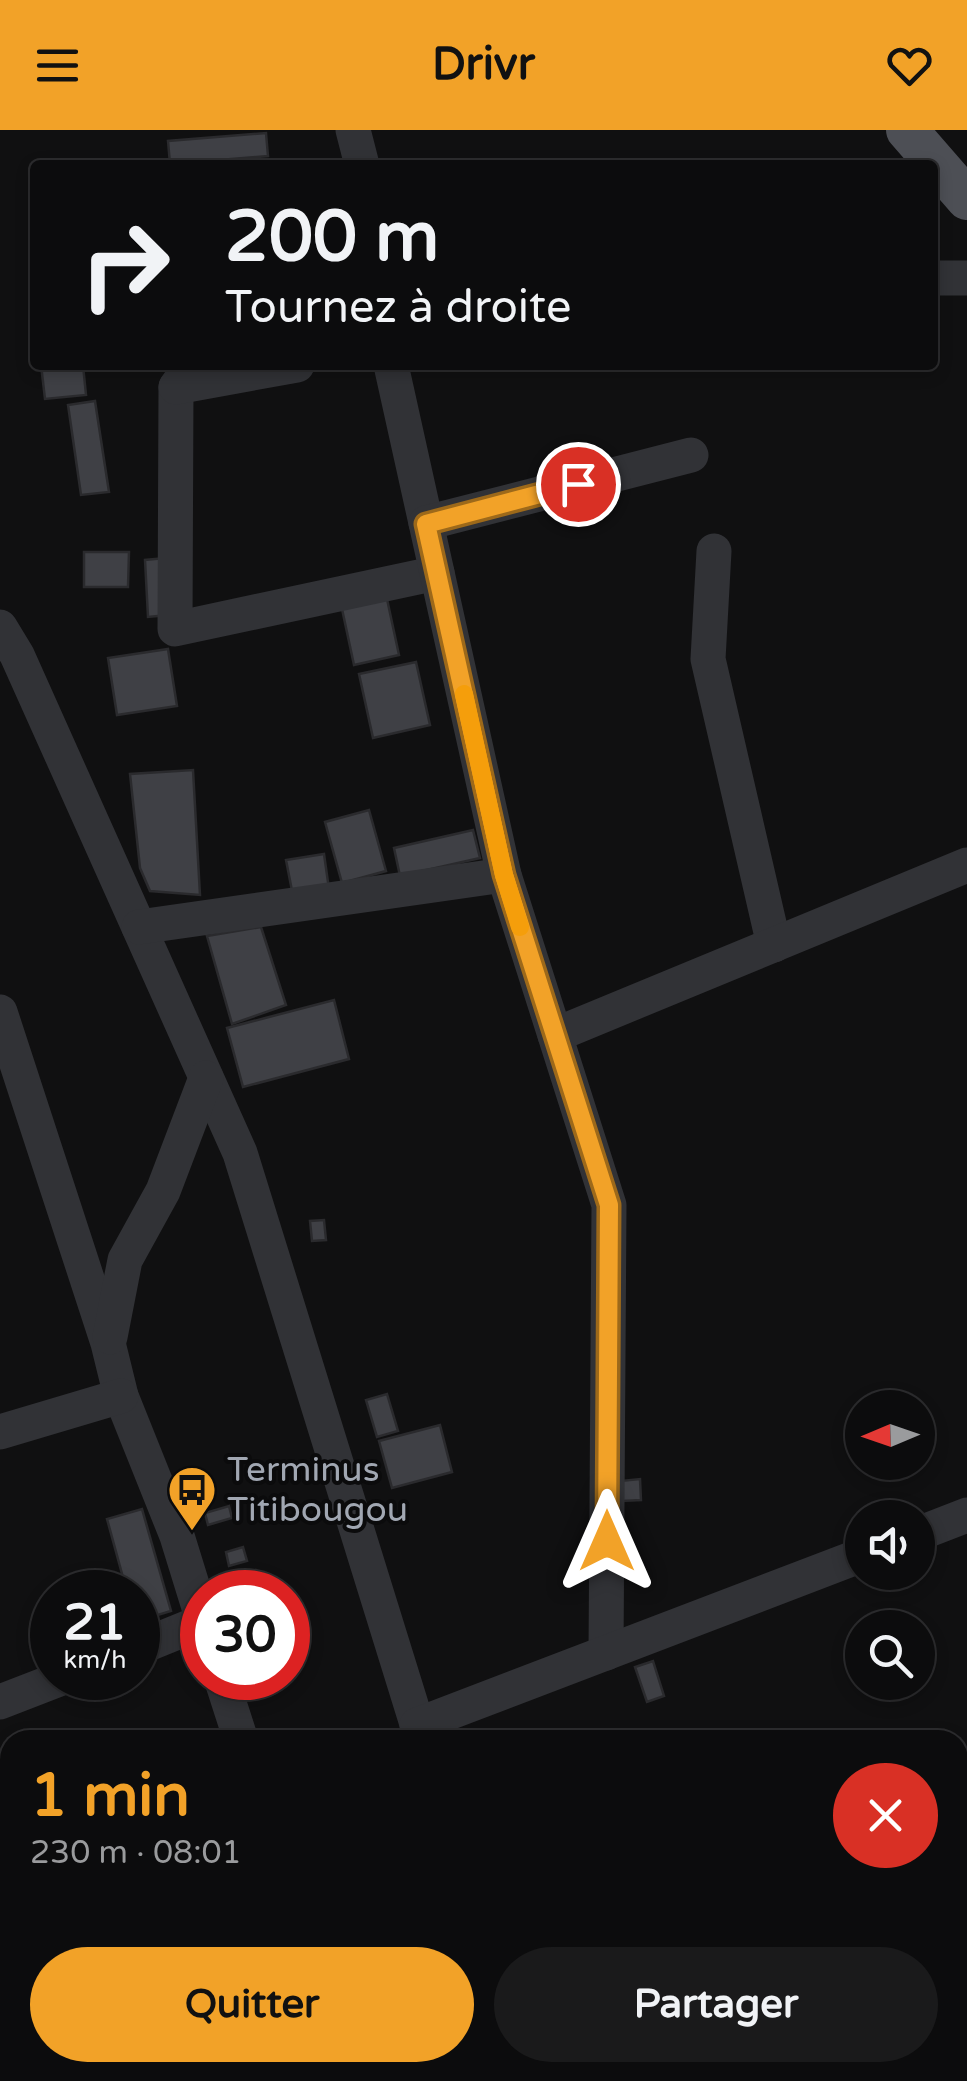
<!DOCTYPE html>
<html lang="fr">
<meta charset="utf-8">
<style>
body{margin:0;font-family:"Varela Round",sans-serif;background:#1a1a1b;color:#f1f3f6;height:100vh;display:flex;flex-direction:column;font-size:38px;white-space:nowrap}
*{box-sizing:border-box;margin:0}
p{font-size:32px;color:#9a9b9d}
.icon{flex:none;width:55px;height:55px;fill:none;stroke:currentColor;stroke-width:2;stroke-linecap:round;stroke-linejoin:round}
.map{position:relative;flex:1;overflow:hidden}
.sheet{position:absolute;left:0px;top:1600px;width:968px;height:352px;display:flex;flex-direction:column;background:#0c0c0d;border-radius:30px 30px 0 0;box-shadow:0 5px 15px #0003,0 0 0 2px #2c2c2e}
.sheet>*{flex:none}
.top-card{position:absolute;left:30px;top:30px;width:908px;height:210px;border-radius:10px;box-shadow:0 5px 15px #0003,0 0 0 2px #2c2c2e;background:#0c0c0d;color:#f1f3f6;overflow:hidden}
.needle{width:65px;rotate:268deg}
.fabs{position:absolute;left:845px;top:1260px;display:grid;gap:20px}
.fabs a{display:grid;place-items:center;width:90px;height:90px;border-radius:50%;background:#0c0c0d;box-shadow:0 5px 15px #0003,0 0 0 2px #2c2c2e;font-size:50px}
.speed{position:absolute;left:30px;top:1440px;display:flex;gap:20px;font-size:50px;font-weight:700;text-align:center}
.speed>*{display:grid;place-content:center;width:130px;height:130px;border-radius:50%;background:#0c0c0d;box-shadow:0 5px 15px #0003,0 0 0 2px #2c2c2e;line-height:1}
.speed small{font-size:25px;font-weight:400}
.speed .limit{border:15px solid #d22;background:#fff;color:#111}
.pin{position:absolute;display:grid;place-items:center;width:85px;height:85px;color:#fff;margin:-42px;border:5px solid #fff;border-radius:50%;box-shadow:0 2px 10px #0007}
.me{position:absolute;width:110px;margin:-55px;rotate:0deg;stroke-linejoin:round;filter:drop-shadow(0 0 8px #0008)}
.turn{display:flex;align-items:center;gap:35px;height:210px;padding:0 30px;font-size:45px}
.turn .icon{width:130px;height:130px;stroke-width:2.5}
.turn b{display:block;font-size:70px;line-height:85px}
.round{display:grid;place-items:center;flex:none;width:105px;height:105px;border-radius:52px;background:#1a1a1b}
.head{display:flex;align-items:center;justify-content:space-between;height:170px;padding:0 30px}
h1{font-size:60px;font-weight:800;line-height:75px;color:#f2a228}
.button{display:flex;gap:20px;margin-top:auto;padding:20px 30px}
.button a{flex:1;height:115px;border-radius:60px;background:#f2a228;color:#111;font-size:40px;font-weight:800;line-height:115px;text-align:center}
.button a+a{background:#1a1a1b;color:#f1f3f6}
header{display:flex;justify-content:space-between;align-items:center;height:130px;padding:0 30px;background:#f2a228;color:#111;font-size:45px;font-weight:800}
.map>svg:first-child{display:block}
.building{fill:#3f4045;stroke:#2a2a2d;stroke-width:2.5}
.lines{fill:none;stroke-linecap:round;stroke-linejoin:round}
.minor{stroke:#313236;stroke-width:35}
.major{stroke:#4d4f55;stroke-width:42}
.route-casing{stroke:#9d691a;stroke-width:25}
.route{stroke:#f2a228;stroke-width:18}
.slow{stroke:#f59e0b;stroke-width:18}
.labels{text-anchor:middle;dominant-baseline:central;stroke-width:8;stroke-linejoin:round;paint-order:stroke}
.poi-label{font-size:35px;fill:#a1a7b2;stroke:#0b0b0c;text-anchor:start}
</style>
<header><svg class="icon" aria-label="menu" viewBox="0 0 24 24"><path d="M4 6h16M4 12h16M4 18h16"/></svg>Drivr<svg class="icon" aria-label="heart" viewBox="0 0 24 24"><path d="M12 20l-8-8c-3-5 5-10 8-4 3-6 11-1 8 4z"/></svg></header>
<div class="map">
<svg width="967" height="1951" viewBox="0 0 967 1951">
<rect width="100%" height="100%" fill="#101011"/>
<g class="building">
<polygon points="266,3 268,26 170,34 168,11"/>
<polygon points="41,235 83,235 86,265 45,269"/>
<polygon points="95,271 109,362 81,365 68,275"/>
<polygon points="84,422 129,422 128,457 84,457"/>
<polygon points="165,428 168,485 148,487 145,430"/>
<polygon points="387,469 399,525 354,535 342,479"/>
<polygon points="168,519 177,576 117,585 108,528"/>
<polygon points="416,532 430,595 373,608 359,544"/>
<polygon points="193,640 200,765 150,761 140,738 130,644"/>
<polygon points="369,680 386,741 342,753 325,692"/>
<polygon points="473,700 480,728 400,746 394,718"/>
<polygon points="324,724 329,759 293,766 286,730"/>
<polygon points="261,797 286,875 232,894 207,806"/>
<polygon points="334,870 349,929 243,957 227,898"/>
<polygon points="324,1090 326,1110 312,1111 310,1091"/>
<polygon points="387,1264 398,1301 377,1307 366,1270"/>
<polygon points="440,1295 452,1342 392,1358 379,1311"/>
<polygon points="640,1349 641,1370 622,1371 620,1351"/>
<polygon points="229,1376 232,1388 208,1395 205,1383"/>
<polygon points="142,1379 171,1481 138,1491 138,1462 127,1462 107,1389"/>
<polygon points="243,1417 247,1431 229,1436 226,1422"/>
<polygon points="653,1531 664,1566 647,1572 635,1537"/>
<polygon points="219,1942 282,1942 283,1951 220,1951"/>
</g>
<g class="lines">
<g class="minor">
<polyline points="353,0 362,35"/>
<polyline points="932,148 967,148"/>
<polyline points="191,235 176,257 175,499 437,443"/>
<polyline points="391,235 504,745 609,1075 606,1523"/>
<polyline points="176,257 297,235"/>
<polyline points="426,393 691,325"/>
<polyline points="714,421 708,529 774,815"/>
<polyline points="0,497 17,525 240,1023 422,1610"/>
<polyline points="139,797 504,745"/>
<polyline points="0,882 108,1213 121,1266 177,1406 202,1487"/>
<polyline points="555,905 967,735"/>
<polyline points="110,1207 125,1130 163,1061 206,948"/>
<polyline points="0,1302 121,1266"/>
<polyline points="918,1404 967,1385"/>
<polyline points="138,1518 202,1492"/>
<polyline points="221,1548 241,1610"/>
<polyline points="0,1572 62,1548"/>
<polyline points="417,1595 862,1425"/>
<polyline points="344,1942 347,1951"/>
<polyline points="525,1942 527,1951"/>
<polyline points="103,1951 137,1942"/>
</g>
<polyline class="major" points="907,0 967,69"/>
</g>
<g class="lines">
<g class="route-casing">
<polyline id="route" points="578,354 426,394 504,745 609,1075 607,1411"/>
</g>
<use href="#route" class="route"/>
<polyline class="slow" points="464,564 504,745 520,797"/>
</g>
<defs>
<g id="bus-pin" transform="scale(2.5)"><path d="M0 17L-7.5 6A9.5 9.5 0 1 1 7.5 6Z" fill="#f2a228" stroke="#0b0b0c"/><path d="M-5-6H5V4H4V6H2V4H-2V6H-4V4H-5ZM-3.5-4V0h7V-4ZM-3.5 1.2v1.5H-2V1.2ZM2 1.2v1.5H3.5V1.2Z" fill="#111"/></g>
</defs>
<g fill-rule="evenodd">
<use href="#bus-pin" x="192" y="1360"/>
</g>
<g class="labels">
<g class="poi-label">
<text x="227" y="1340">Terminus<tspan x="227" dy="40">Titibougou</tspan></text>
</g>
</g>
</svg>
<div class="fabs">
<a><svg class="needle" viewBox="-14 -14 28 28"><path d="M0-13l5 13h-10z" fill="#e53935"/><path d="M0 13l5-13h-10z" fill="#9a9b9d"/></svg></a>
<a><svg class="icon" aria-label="sound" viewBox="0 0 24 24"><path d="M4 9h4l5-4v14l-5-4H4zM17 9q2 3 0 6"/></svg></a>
<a><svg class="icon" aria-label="search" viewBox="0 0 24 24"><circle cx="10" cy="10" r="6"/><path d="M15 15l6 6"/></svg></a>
</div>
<div class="speed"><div>21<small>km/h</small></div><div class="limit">30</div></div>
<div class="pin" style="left:578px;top:354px;background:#d93025"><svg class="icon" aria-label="arrive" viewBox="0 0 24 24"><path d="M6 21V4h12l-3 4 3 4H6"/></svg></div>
<svg class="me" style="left:607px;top:1411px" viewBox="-20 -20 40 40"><path d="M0-17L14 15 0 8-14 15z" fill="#f2a228" stroke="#fff" stroke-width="4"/></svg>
<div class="top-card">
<div class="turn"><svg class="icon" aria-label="right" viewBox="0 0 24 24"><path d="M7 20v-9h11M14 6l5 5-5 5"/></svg><div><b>200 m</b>Tournez à droite</div></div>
</div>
<section class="sheet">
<div class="head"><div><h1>1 min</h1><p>230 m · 08:01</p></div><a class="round" style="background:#d93025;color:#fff"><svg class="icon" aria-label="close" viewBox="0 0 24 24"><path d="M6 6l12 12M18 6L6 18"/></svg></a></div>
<div class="button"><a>Quitter</a><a>Partager</a></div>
</section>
</div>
